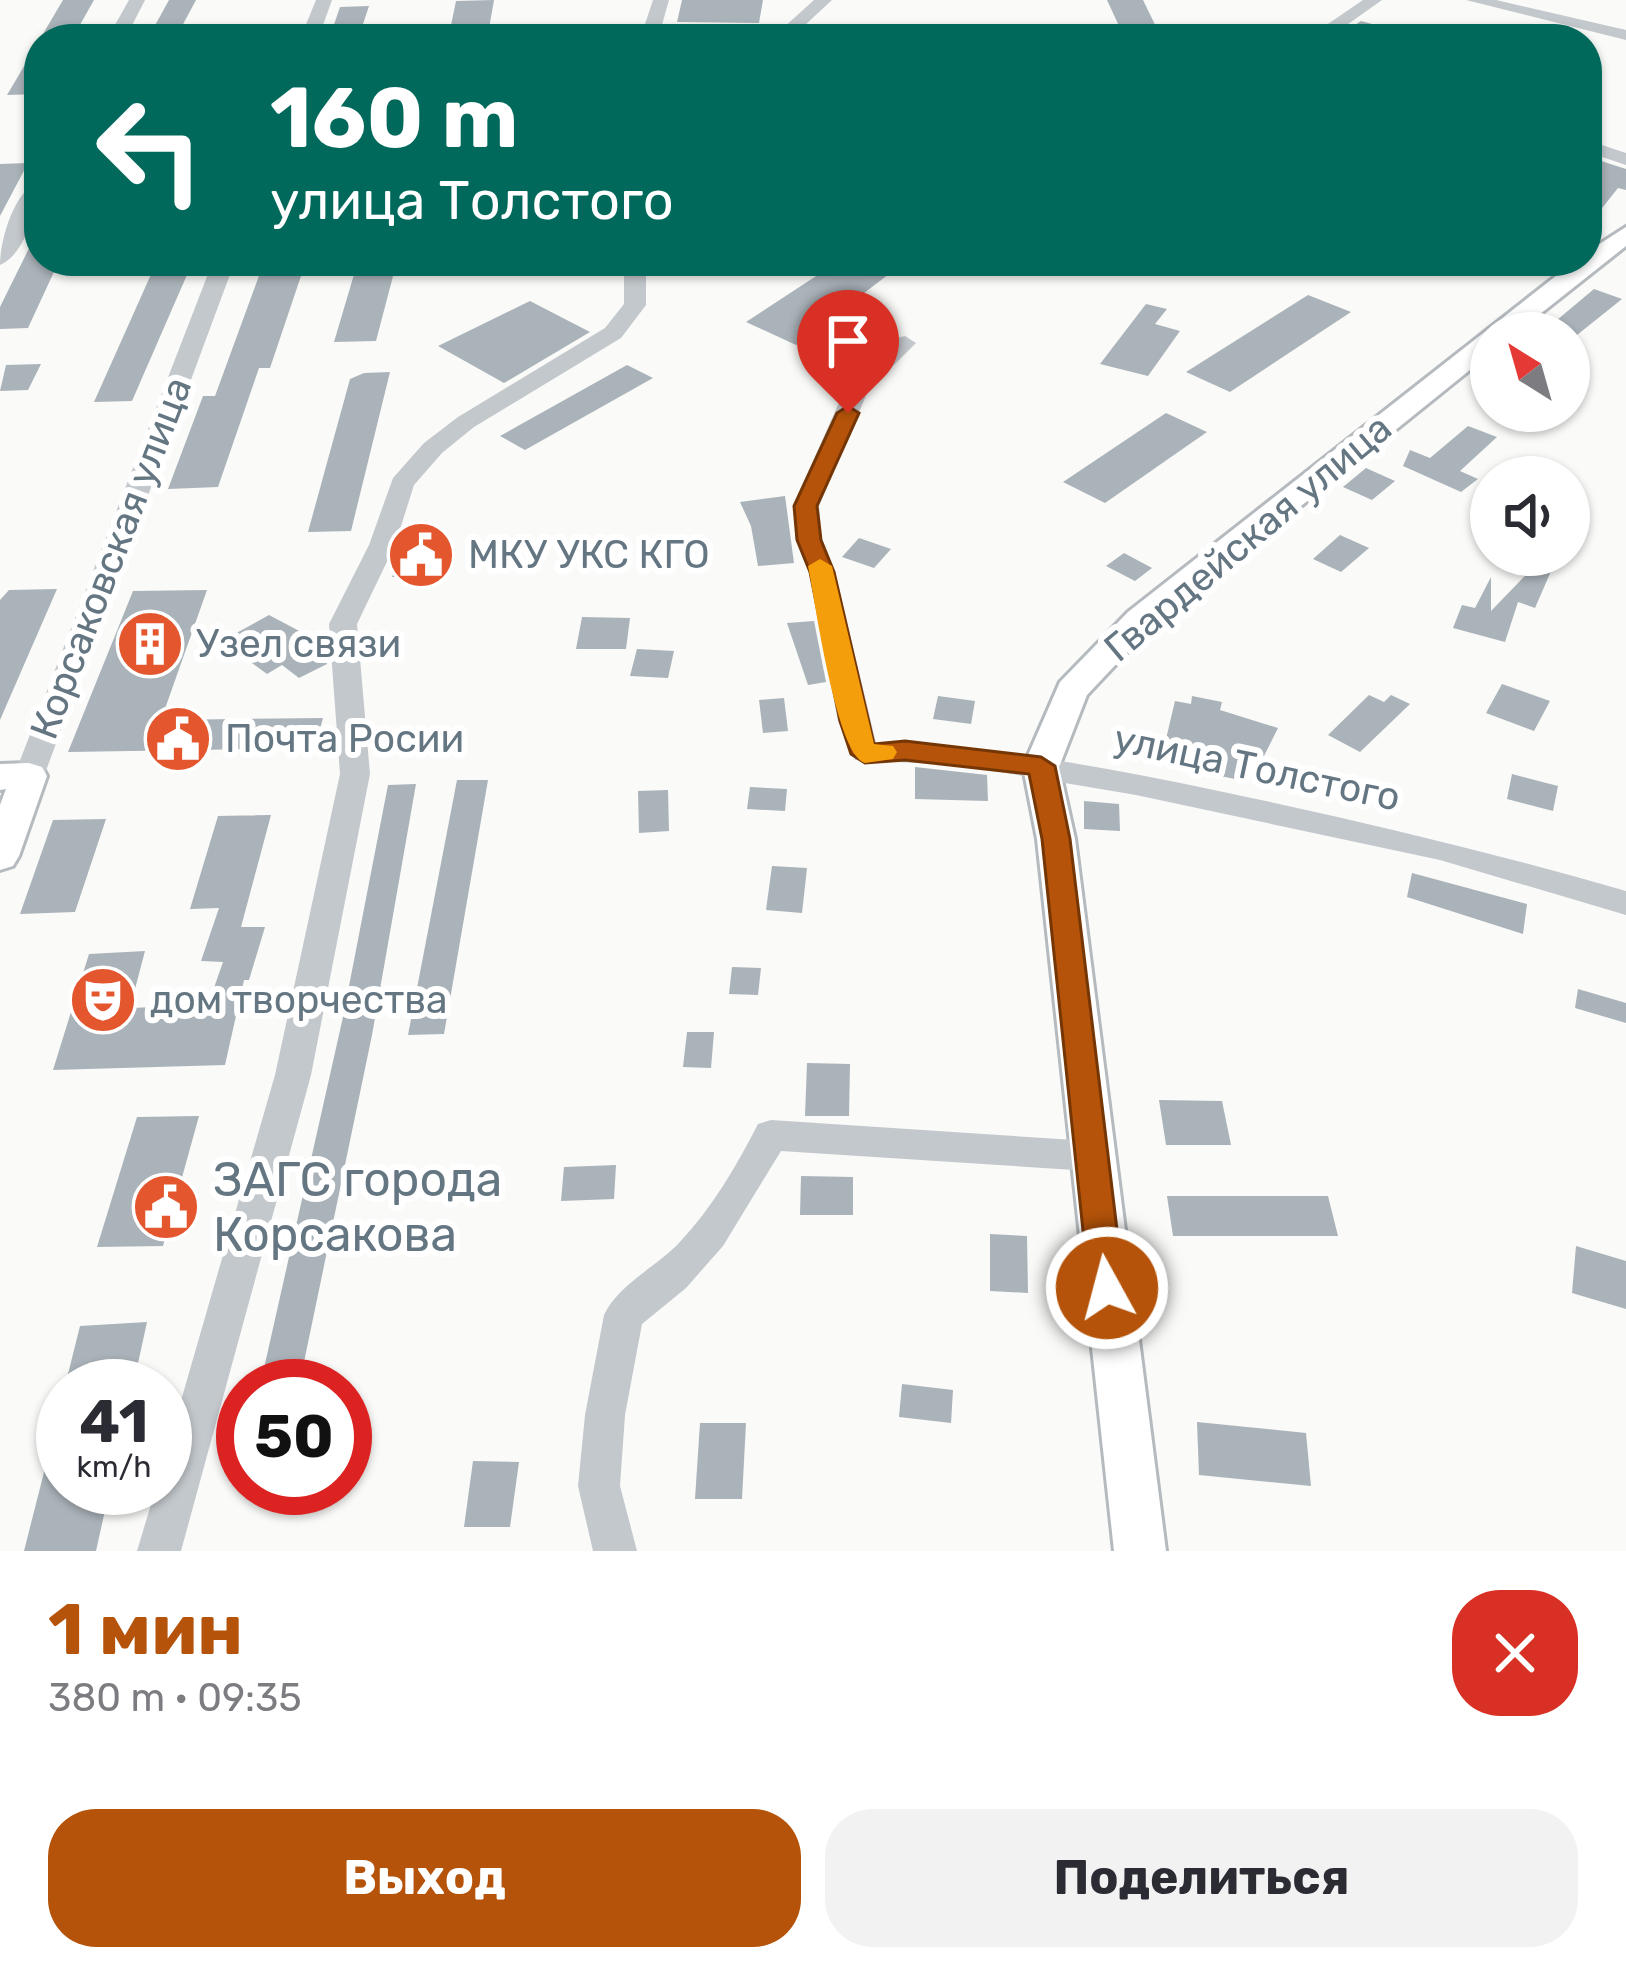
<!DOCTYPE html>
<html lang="ru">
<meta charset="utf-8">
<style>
body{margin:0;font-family:Rubik,sans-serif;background:#f2f2f3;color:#2b2b33;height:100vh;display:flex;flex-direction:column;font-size:45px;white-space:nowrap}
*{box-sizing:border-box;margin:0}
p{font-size:39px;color:#7c7c81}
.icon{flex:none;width:66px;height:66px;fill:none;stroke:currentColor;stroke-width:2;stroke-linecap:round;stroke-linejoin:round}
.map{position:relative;height:1551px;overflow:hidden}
.details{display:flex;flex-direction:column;background:#fff;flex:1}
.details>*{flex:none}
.top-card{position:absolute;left:24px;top:24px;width:1578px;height:252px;border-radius:48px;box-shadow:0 3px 9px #0004;background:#00695c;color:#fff;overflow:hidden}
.needle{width:78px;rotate:323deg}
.controls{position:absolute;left:1470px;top:312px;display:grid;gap:24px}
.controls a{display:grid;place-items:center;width:120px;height:120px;border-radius:50%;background:#fff;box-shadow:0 3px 9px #0004;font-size:60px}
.speed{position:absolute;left:36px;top:1359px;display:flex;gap:24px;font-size:60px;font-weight:700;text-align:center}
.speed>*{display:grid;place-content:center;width:156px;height:156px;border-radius:50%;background:#fff;box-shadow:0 3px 9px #0004;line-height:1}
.speed small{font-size:30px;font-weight:400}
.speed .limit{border:18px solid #d22;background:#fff;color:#111}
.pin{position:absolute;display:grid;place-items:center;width:102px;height:102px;color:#fff;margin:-123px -51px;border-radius:50% 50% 50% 0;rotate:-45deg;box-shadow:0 0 12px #0007}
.pin .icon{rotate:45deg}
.me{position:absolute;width:132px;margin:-66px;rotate:353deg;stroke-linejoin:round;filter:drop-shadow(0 0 9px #0008)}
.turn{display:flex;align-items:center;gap:42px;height:252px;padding:0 48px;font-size:54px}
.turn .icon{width:156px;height:156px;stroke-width:2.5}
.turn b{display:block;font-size:84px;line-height:102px}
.round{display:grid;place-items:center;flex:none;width:126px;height:126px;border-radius:48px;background:#f2f2f3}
.summary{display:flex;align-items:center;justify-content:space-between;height:204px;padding:0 48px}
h1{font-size:72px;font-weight:700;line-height:90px;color:#b45309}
.button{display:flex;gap:24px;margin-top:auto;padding:24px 48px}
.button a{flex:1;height:138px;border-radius:48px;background:#b45309;color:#fff;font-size:48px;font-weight:700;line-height:138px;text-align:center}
.button a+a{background:#f2f2f3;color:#2b2b33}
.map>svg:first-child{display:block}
.building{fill:#aab3b9}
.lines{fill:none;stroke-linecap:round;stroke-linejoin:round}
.major-casing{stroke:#b5babe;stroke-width:6}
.minor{fill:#c3c8cc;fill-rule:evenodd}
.major{fill:#fff;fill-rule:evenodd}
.route{fill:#b45309;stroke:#753606;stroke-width:3}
.slow{fill:#f59e0b}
.labels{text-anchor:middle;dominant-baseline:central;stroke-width:12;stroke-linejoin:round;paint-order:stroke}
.street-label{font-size:39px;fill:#657683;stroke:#fff}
.poi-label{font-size:39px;fill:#657683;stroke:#fff;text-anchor:start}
.near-poi-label{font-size:48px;fill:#657683;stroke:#fff;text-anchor:start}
</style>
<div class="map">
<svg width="1626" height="1551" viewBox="0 0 1626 1551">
<rect width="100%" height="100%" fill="#fafaf8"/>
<g class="building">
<polygon points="63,0 94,0 72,39 40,39"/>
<polygon points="169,0 196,0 181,28 153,29"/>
<polygon points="494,0 488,34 449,35 456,1"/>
<polygon points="682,0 763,0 759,23 677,22"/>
<polygon points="1107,0 1143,0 1162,39 1125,39"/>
<polygon points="369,6 358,39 329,39 340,7"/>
<polygon points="1361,21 1405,33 1404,39 1340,35"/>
<polygon points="39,41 39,94 7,95"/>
<polygon points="1595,159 1626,169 1626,190 1618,188 1587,227 1587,166"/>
<polygon points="28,163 0,216 0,164"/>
<polygon points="39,228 39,261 59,261 28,328 0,329 0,307"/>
<polygon points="157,261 193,261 132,401 94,402"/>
<polygon points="358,261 397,261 376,341 334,342"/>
<polygon points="839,261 906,261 796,345 746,322"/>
<polygon points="260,273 302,273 270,368 259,368 218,487 168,489 203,396 215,396"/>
<polygon points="1594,289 1622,299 1577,335 1551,325"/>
<polygon points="1308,295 1351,312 1230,392 1186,372"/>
<polygon points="530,301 590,332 504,383 438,346"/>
<polygon points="1146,304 1167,309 1155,324 1180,331 1148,376 1100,364"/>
<polygon points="41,364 28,390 0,391 6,365"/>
<polygon points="627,365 653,378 525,450 500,436"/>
<polygon points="390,372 351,531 308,532 350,379 364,373"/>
<polygon points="1166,413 1207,432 1105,503 1063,482"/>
<polygon points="1468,426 1497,437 1460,471 1478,479 1461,492 1403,466 1410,450 1430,458"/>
<polygon points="1366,468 1395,481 1372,500 1343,487"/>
<polygon points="785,496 794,563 758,566 751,526 740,502"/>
<polygon points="423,535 448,536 433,578 392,577 403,547"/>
<polygon points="1340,535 1369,548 1341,572 1313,559"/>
<polygon points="859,538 891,549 874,568 842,557"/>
<polygon points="1124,553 1152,568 1135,581 1106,566"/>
<polygon points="1545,555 1558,555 1535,608 1518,602 1505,642 1453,628 1462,605 1475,608 1491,577 1491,611"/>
<polygon points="57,589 0,720 0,600 9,590"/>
<polygon points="207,590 161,720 323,718 315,748 68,752 133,591"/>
<polygon points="269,615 322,643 327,664 299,678 282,665 267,674 222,641"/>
<polygon points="582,617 630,618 626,649 576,649"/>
<polygon points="814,621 826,682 808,685 787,623"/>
<polygon points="637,649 674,651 668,678 630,676"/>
<polygon points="1502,684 1550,701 1534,731 1486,713"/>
<polygon points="1369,695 1384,702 1391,695 1410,704 1360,752 1328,735"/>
<polygon points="938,696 975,701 971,724 933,719"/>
<polygon points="1192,696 1222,702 1220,710 1278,728 1264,756 1246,750 1240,780 1186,769 1191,744 1166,739 1175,701 1191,704"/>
<polygon points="784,698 788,731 763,733 759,700"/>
<polygon points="915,767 987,775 988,801 915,799"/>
<polygon points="1512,774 1558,786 1553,811 1507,799"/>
<polygon points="457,780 488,780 444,1034 408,1035"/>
<polygon points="416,784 372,1035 299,1386 260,1386 343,1017 388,785"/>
<polygon points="750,787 787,789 785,811 747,809"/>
<polygon points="668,790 669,831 639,833 638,791"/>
<polygon points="1084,801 1119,804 1120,831 1084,829"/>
<polygon points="271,815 241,927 265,927 249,980 244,980 225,1065 53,1070 89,954 145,951 130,1008 208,1005 223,962 201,961 219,908 190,909 218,816"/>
<polygon points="106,819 75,912 20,914 53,820"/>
<polygon points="772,866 807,868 802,913 766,910"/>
<polygon points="1412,873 1527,904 1523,934 1407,897"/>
<polygon points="732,967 761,968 758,995 729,994"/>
<polygon points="1578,989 1626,1003 1626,1023 1575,1008"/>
<polygon points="687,1032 714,1032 711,1068 683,1067"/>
<polygon points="807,1063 850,1064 849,1116 805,1116"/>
<polygon points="1159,1100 1222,1101 1231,1145 1166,1145"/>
<polygon points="199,1116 163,1246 97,1247 137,1117"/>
<polygon points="616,1165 614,1199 561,1201 564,1167"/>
<polygon points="801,1176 853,1177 853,1215 800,1215"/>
<polygon points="1167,1196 1328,1196 1338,1236 1173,1236"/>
<polygon points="990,1234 1027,1236 1028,1293 990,1291"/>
<polygon points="1576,1246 1626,1261 1626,1309 1572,1293"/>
<polygon points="147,1322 133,1386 65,1386 80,1326"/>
<polygon points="902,1384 953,1390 951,1423 899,1417"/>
<polygon points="1197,1422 1306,1433 1311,1486 1199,1475"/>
<polygon points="700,1423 746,1423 742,1499 695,1499"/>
<polygon points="56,1425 63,1426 63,1488 110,1488 96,1551 24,1551"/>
<polygon points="473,1461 519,1462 510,1527 464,1527"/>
</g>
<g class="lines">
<g class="major-casing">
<g id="major">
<polygon points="1626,227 1626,246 1516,333 1491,333 1491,353 1152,626 1087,695 1059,767 1075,839 1166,1551 1114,1551 1037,839 1023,767 1060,682 1128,612 1575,261 1587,261 1587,252"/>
<polygon points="29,763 42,767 47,776 19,856 13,866 0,870 0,805 6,789 0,790 0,764"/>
</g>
</g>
<g class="minor">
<polygon points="129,0 145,0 125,39 107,39"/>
<polygon points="316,0 332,0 318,39 300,39"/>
<polygon points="653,0 669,0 658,39 640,39"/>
<polygon points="814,0 832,0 790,39 771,39"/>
<polygon points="1363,0 1382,0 1327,39 1306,39"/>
<polygon points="1466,0 1496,0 1626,30 1626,40"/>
<polygon points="1587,140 1626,153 1626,165 1587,152"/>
<path d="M39 180C39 205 25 255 0 265 0 239 14 192 39 180Z"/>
<polygon points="213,261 235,261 44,776 29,786 18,783 14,776"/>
<polygon points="624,261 646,261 646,305 621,338 474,427 442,453 414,485 395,545 357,624 370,774 311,1075 181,1551 137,1551 156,1488 165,1488 165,1456 275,1075 340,774 329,624 369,545 393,478 424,443 458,417 605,328 624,304"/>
<path d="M905 336 916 343 868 391 819 506 822 540 835 572 876 743C995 746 1111 768 1228 793 1362 821 1494 853 1626 891V915L1440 860 1136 795 958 765 855 760 838 721 809 572 796 540 793 506 845 389 897 338Z"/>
<path d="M771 1120 1090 1141 1103 1145 1108 1156 1103 1167 1090 1171 781 1151 723 1246 686 1288 642 1324 625 1415 620 1486 637 1551H593L578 1486 585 1415 604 1315C617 1286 657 1266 679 1243 712 1208 736 1167 758 1124Z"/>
</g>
<use href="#major" class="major"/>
</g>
<polygon class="route" points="848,406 859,413 817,506 821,540 834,572 874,744 905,741 1041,757 1055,766 1070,839 1124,1288 1119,1299 1107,1303 1094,1299 1089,1288 1042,839 1029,774 905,760 865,763 851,754 840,721 810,572 797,540 794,506 837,413"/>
<path class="slow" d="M820 559 832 566 874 744 893 746 897 752 893 759 865 763C836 755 815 600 808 566Z"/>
<defs>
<g id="civic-disc" transform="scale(3.45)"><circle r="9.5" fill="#e4572e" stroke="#fff"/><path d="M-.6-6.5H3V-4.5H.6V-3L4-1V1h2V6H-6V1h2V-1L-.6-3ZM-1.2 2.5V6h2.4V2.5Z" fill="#fff"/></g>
<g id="building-disc" transform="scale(3.45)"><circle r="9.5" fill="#e4572e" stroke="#fff"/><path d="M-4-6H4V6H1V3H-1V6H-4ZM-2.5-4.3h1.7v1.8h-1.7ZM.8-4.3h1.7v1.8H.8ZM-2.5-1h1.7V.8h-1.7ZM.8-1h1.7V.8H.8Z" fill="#fff"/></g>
<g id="theatre-disc" transform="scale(3.45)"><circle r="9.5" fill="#e4572e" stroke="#fff"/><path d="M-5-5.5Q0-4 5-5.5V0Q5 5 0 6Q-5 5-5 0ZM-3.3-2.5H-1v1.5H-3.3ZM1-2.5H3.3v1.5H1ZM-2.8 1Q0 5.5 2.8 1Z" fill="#fff"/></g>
</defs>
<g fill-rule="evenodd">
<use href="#civic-disc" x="421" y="555"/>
<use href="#building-disc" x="150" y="644"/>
<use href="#civic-disc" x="178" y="739"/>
<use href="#theatre-disc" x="103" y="1000"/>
<use href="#civic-disc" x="166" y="1207"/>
</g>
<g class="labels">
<g class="street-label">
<text transform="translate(1248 538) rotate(-40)">Гвардейская улица</text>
<text transform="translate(111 558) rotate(-69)">Корсаковская улица</text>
<text transform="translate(1257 768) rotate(12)">улица Толстого</text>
</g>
<g class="poi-label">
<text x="468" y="555">МКУ УКС КГО</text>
<text x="196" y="644">Узел связи</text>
<text x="225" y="739">Почта Росии</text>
<text x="150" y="1000">дом творчества</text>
</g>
<g class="near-poi-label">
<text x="213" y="1179">ЗАГС города<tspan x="213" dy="55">Корсакова</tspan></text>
</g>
</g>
</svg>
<div class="controls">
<a><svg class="needle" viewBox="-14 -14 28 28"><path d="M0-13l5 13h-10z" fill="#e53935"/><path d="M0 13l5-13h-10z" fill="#7c7c81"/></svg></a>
<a><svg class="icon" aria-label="sound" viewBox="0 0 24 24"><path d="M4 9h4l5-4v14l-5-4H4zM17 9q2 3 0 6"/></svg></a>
</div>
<div class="speed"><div>41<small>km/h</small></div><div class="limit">50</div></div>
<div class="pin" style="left:848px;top:413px;background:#d93025"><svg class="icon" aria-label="arrive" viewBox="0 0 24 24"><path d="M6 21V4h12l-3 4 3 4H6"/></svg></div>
<svg class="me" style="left:1107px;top:1288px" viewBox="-20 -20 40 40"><circle r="17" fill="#b45309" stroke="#fff" stroke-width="3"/><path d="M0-11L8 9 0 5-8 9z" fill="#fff"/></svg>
<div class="top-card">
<div class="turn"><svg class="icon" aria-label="left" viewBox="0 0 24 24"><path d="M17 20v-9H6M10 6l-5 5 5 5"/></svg><div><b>160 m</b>улица Толстого</div></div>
</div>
</div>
<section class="details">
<div class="summary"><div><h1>1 мин</h1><p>380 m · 09:35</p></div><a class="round" style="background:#d93025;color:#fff"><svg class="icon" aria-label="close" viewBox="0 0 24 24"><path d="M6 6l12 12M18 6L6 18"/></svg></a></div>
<div class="button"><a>Выход</a><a>Поделиться</a></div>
</section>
